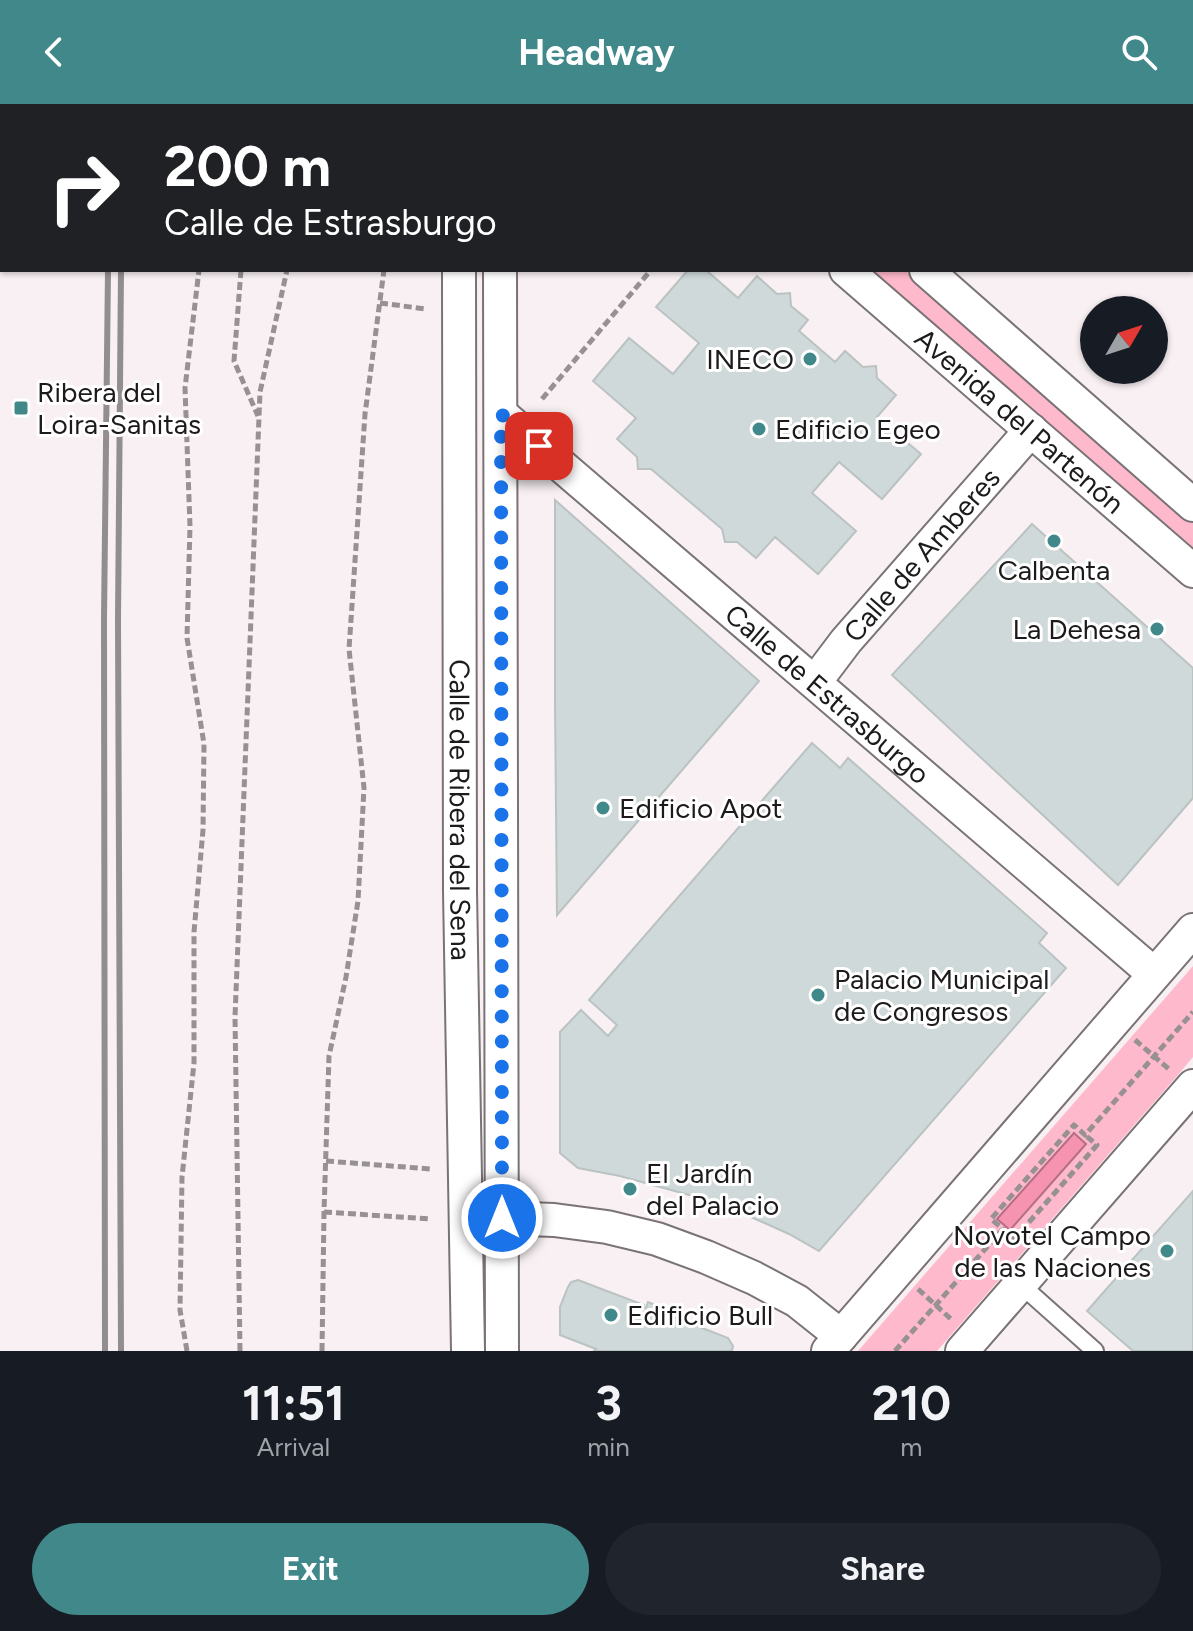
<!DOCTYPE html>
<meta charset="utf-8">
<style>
body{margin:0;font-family:Figtree,sans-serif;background:#20242c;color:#f1f3f6;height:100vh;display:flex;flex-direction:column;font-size:30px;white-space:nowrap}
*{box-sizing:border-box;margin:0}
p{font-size:26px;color:#9ea1a6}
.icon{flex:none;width:44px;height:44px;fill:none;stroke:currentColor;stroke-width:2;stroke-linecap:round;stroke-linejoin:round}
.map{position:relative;height:1247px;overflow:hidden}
.side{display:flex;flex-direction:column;background:#171b24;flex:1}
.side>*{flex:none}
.guide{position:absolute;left:0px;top:0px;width:1194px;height:168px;box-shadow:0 2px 6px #0004;background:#202124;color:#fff;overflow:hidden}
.needle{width:52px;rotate:51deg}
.controls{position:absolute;left:1080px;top:192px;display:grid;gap:16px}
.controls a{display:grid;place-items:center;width:88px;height:88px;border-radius:50%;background:#171b24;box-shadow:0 2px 6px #0004;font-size:40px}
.pin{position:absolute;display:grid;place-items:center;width:68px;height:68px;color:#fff;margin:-34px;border-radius:16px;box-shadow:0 4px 12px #0006}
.me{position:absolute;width:88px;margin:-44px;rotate:0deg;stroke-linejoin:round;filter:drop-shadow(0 0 6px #0008)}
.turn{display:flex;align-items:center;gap:28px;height:168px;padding:0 32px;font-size:36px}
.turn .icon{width:104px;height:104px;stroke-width:2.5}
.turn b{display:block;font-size:56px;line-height:68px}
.eta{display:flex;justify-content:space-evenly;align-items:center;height:136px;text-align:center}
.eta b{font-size:48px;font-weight:700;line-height:56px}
.button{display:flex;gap:16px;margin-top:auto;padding:16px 32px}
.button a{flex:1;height:92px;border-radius:48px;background:#408889;color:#fff;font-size:32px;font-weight:700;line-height:92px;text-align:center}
.button a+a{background:#20242c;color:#f1f3f6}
header{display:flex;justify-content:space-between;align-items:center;height:104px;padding:0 32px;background:#408889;color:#fff;font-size:36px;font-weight:700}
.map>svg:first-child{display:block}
.green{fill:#ffb9cc}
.water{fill:#f593b0;stroke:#b46f83;stroke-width:2}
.building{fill:#d0d9d9;stroke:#bac2c2;stroke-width:2}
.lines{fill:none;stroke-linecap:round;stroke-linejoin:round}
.service-casing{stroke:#7a7375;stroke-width:20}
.minor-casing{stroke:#7a7375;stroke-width:36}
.path{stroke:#979193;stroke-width:5;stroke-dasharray:8 4;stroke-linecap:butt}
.service{stroke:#fff;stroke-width:16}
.minor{stroke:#fff;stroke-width:32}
.rail{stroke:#928d8e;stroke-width:6}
.route{stroke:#1a73e8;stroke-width:14;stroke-dasharray:0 25.2}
.poi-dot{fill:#408889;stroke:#fff;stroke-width:3}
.labels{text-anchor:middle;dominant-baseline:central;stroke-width:6;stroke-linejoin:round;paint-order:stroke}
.poi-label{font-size:28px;fill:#1d1a1b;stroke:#fff;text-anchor:start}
.street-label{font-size:28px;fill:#1d1a1b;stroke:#fff}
</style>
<header><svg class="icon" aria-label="back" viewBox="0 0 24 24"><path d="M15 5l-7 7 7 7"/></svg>Headway<svg class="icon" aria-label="search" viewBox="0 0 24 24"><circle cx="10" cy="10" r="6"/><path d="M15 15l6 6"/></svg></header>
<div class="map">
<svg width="1193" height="1247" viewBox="0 0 1193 1247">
<rect width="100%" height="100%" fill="#f8f0f2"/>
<g class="green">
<polygon points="870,166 905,166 1193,417 1193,448"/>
<polygon points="1193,862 1193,953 1177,972 937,1247 858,1247"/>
</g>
<polygon class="water" points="1074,1029 1086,1040 1010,1126 997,1115"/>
<g class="building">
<polygon points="688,166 706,166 738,194 757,172 777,190 790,189 791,202 808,216 799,227 835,258 845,247 863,263 876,262 877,274 896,291 877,313 921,350 882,395 839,358 812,389 856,427 818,470 775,433 756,454 737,438 725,438 722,425 651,365 638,365 637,353 617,335 636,314 593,277 629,234 673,270 699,239 656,203"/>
<polygon points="555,396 759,577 557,811 555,596"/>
<polygon points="1032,420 1193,564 1193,694 1118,781 892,571"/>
<polygon points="812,639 840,664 848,654 1047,829 1039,839 1066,864 819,1147 789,1130 742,1109 704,1095 620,1072 578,1064 560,1049 560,928 581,906 608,932 617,921 589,896"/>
<polygon points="1193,1087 1193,1247 1133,1247 1087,1207"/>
<polygon points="578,1176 644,1201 643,1204 646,1204 648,1198 663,1204 661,1210 663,1212 664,1209 728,1234 733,1242 732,1247 594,1247 596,1245 560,1231 560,1203 568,1183 571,1178"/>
</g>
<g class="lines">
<g class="service-casing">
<polyline id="service" points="1020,1180 1095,1247"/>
</g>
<g class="minor-casing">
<g id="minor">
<polyline points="458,0 458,2"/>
<polyline points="497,0 498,2"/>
<polyline points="655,0 657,2"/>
<polyline points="734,0 736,2"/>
<path id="s1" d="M459 166 460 787 468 1247"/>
<polyline points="500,166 502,1247"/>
<path id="s2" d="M846 166 1193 467"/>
<polyline points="926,166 1193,401"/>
<path id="s3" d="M501 310 1154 870"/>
<path id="s4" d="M815 578 846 537 1031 326"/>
<polyline points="502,1114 554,1116 607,1123 657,1135 706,1153 754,1174 797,1197 841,1232"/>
<polyline points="828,1247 1193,826"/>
<polyline points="962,1247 1193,982"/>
</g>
</g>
<g class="path">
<polyline points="227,2 228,0"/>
<polyline points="312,2 312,0"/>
<polyline points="384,2 384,0"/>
<polyline points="241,166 234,257 258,312"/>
<polyline points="380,199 426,205"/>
<polyline points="542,295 651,166"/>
<polyline points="1135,936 1170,966"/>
<polyline points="326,1057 431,1065"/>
<polyline points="324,1108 431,1115"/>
<polyline points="1003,1125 1015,1134 1097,1041 1085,1031"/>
<polyline points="918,1185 952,1216"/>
<polyline points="187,1247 180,1206 182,1073 194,959 194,828 203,726 204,640 187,534 190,422 185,284 199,166"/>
<polyline points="240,1247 235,913 260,288 287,166"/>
<polyline points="322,1247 324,1108 329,952 346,873 358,797 364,684 349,545 365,310 384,166"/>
<polyline points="895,1247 1003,1125 991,1115 1074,1021 1085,1031 1193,908"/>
</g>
<use href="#service" class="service"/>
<use href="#minor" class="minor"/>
<g class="rail">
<polyline points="114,2 114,0"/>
<polyline points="129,2 129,0"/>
<polyline points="105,1247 104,515 108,166"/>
<polyline points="121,1247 118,516 121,166"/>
</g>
</g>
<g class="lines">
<polyline class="route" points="502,1114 501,310 539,342"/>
</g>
<g class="poi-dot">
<circle cx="810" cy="255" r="8"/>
<rect x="13" y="296" width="16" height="16" rx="4"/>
<circle cx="759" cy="325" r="8"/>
<circle cx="1054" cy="437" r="8"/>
<circle cx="1157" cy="525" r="8"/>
<circle cx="603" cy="704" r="8"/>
<circle cx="818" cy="891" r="8"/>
<circle cx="630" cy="1085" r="8"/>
<circle cx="1167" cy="1147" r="8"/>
<circle cx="611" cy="1211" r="8"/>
</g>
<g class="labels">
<g class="poi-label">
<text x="794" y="255" text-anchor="end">INECO</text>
<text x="37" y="288">Ribera del<tspan x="37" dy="32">Loira-Sanitas</tspan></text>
<text x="775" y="325">Edificio Egeo</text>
<text x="1054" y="466" text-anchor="middle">Calbenta</text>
<text x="1141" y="525" text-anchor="end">La Dehesa</text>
<text x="619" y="704">Edificio Apot</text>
<text x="834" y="875">Palacio Municipal<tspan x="834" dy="32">de Congresos</tspan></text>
<text x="646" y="1069">El Jardín<tspan x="646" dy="32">del Palacio</tspan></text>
<text x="1151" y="1131" text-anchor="end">Novotel Campo<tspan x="1151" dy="32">de las Naciones</tspan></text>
<text x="627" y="1211">Edificio Bull</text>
</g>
<g class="street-label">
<text stroke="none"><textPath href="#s2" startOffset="230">Avenida del Partenón</textPath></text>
<text stroke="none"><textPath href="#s4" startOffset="166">Calle de Amberes</textPath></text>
<text stroke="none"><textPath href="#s3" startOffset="430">Calle de Estrasburgo</textPath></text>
<text stroke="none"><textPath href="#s1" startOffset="540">Calle de Ribera del Sena</textPath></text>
</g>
</g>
</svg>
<div class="controls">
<a><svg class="needle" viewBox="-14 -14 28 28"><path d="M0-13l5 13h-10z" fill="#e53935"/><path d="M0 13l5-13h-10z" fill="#9ea1a6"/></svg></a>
</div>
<div class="pin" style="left:539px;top:342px;background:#d93025"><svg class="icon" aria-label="arrive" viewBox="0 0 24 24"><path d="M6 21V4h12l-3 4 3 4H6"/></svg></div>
<svg class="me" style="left:502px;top:1114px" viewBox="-20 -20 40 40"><circle r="17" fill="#1a73e8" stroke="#fff" stroke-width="3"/><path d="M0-11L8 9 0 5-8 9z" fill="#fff"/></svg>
<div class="guide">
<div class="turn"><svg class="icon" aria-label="right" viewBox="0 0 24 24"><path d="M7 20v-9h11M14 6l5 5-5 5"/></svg><div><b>200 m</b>Calle de Estrasburgo</div></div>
</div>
</div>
<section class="side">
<div class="eta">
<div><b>11:51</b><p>Arrival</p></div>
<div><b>3</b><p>min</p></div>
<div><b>210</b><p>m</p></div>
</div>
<div class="button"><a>Exit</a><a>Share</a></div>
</section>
